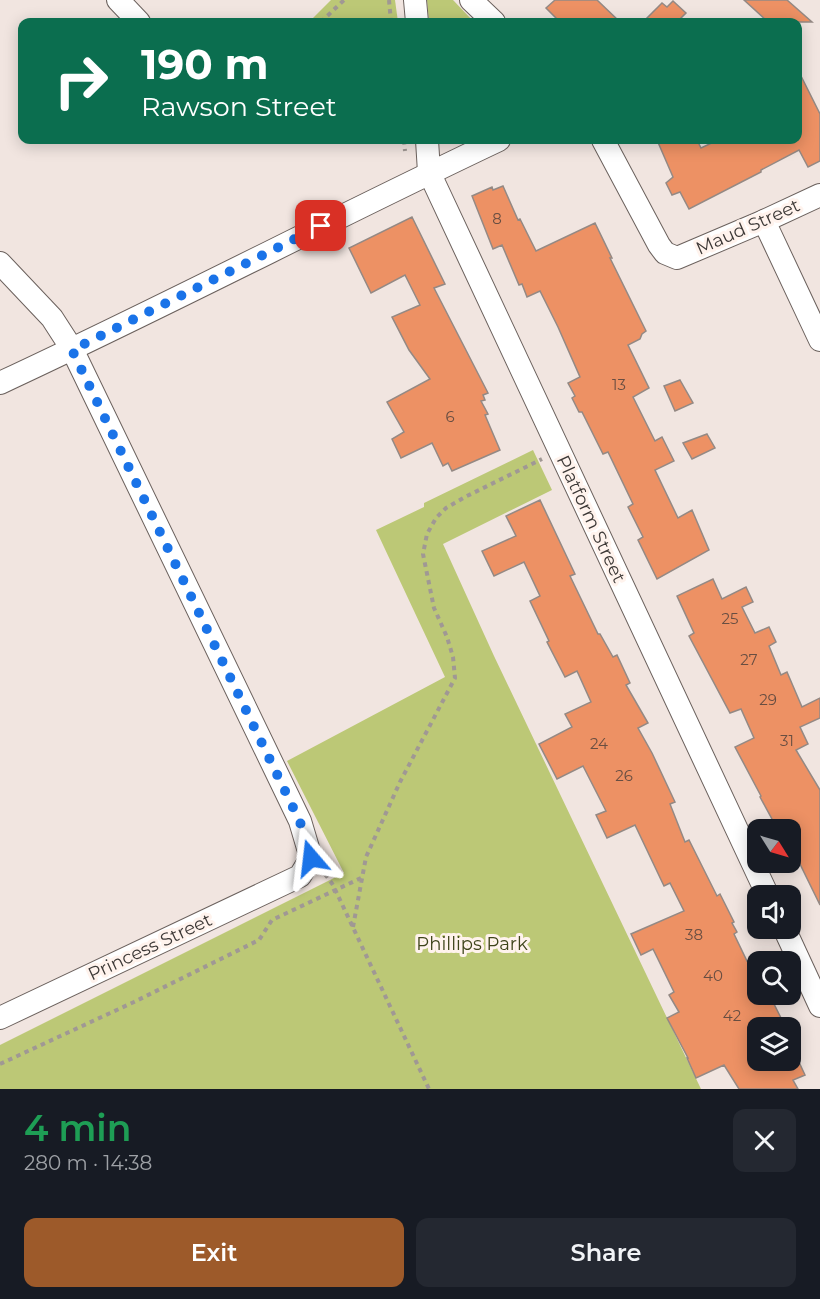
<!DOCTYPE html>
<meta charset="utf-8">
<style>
body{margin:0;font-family:Montserrat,sans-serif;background:#242831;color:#f1f3f6;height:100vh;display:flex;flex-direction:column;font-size:22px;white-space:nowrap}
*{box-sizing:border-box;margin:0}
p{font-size:20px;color:#9ea1a6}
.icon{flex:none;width:33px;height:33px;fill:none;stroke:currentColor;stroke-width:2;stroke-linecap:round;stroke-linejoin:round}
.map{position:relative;height:1089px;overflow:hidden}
.side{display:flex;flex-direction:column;background:#171b24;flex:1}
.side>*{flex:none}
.hud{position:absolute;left:18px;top:18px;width:784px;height:126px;border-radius:12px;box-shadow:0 3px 15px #0003;background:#0b6e4f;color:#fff;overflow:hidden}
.needle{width:39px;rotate:127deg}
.fabs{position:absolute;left:747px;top:819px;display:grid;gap:12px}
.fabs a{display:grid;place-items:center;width:54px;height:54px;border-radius:12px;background:#171b24;box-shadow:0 3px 15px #0003;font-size:30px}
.pin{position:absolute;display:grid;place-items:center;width:51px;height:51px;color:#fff;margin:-26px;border-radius:12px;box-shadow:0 3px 9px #0006}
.me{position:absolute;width:66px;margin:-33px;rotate:343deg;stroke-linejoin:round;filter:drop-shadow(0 0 4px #0008)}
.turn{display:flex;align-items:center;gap:21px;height:126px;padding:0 24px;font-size:27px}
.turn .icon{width:78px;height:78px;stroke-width:2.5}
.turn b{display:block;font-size:42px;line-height:51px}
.round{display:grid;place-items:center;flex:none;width:63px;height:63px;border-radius:12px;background:#242831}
.overview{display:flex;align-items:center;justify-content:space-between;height:102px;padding:0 24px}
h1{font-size:36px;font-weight:600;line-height:45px;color:#1e9e55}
.button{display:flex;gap:12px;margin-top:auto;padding:12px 24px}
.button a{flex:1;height:69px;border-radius:12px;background:#9d5a2a;color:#fff;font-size:24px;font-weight:600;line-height:69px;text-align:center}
.button a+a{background:#242831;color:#f1f3f6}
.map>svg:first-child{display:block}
.green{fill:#bcc876}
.building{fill:#ed9164;stroke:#948984;stroke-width:1.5}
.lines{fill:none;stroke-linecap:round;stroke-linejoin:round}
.minor-casing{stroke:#6b615d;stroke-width:24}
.path{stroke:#a09894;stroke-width:4;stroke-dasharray:4.5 4.5;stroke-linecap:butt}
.minor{stroke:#fff;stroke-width:22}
.route{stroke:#1a73e8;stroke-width:10;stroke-dasharray:0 18}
.labels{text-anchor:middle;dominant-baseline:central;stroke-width:6;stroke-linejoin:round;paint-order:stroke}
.number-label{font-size:15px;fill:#684e42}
.street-label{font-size:18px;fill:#3c3836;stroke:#fff3ed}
.park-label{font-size:18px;fill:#3e441a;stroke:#fff3ed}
</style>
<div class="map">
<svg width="820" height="1089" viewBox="0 0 820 1089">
<rect width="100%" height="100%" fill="#f1e5e0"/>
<g class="green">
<polygon points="331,0 395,0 398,22 309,22"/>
<polygon points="427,0 453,0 474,22 429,22"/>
<polygon points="533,450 552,490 443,544 494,656 701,1089 0,1089 0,1045 344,873 287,761 445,677 376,530 424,507 424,503"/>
</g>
<g class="building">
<polygon points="555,0 597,0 620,22 560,22 546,8"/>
<polygon points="744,0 787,0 812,22 768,22"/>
<polygon points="673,1 686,13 680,19 683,22 643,22 662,3 667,7"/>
<polygon points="798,70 820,114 820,161 808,167 799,150 761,170 761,172 689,209 680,192 672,195 666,183 673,177 657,140 697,140 701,148 718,140 798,140"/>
<polygon points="503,186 518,220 520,219 536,251 595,223 612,258 610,258 646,331 642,334 640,339 628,345 649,388 633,397 655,441 662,437 674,461 655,470 678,518 692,510 709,550 657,579 638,540 643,537 628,507 633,504 608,452 603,454 582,412 579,412 572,398 575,396 568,383 580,377 558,327 540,291 527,297 522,284 519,285 502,245 493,249 472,196 492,187 493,190"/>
<polygon points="412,217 445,284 434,288 488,393 483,395 485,400 481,401 488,414 485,415 500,450 452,471 448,463 443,466 432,443 401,458 392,439 404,432 387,402 430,379 409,350 392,317 420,305 405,275 371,293 349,248"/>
<polygon points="680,380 693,403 675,411 664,386"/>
<polygon points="707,434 715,448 692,459 683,443"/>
<polygon points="540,500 575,574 570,576 598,634 600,634 613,657 617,655 630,683 626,685 648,723 638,728 652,753 675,802 670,804 685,842 689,840 717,896 720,894 734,922 732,923 737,932 734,934 747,961 750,960 758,973 758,994 769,994 786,1028 758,1028 758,1060 798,1060 805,1075 793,1080 798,1089 739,1089 724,1065 696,1078 687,1058 688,1058 667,1018 679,1012 669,995 674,992 653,949 641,955 631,934 684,911 670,883 664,886 635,825 607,838 596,815 606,811 583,766 557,779 539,744 572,727 565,714 591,702 577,671 565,677 547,642 549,641 530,601 540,596 524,562 494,576 482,551 516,536 506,516"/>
<polygon points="713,579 722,599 746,587 753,602 742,607 755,633 769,627 776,642 769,646 781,675 787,672 802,707 820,698 820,718 800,727 808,744 796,750 820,790 820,905 795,854 790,856 790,830 778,830 760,797 761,796 735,747 754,738 741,709 730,713 689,636 694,633 677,596"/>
</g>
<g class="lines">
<g class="minor-casing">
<g id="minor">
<polyline points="118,0 139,22"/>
<polyline points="415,0 417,22"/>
<polyline points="471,0 494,22"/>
<polyline points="427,140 429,172 768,896"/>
<polyline points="603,140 659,245 665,253 677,258 764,221 820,195"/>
<polyline points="764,221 820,340"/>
<polyline points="0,263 52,318 72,349 300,821 311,858 300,876 0,1018"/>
<path d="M0 383C168 305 332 219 499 140"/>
<polyline points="784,928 820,1006"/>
</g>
</g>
<g class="path">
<polyline points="389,0 391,22"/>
<polyline points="321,22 344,0"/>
<polyline points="404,140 405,151"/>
<polyline points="325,874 333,885 429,1089"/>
<polyline points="353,927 366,857 400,782 455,678 453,657 447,637 434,608 423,554 427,534 436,518 446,508 465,497 542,459"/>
<polyline points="0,1064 134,1002 259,940 272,920 361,878"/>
</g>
<use href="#minor" class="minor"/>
</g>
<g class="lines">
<polyline class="route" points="311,858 300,822 72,350 321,226"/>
</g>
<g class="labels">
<g class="number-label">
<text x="497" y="218">8</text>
<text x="619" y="384">13</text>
<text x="450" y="416">6</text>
<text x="730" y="618">25</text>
<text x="749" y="659">27</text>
<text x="768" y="699">29</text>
<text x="787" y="740">31</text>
<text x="599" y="743">24</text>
<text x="624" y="775">26</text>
<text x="694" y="934">38</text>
<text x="713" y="975">40</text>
<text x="732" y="1015">42</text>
</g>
<g class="street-label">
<text transform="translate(748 227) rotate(-24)">Maud Street</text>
<text transform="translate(591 519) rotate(65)">Platform Street</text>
<text transform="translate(150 947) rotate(-25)">Princess Street</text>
</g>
<g class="park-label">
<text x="472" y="944">Phillips Park</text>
</g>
</g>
</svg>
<div class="fabs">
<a><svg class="needle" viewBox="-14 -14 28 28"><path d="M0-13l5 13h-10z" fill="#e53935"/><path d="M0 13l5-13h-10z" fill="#9ea1a6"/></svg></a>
<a><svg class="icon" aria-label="sound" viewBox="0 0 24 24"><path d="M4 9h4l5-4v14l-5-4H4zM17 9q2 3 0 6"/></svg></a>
<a><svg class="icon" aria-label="search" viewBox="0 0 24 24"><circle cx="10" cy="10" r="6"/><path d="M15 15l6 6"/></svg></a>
<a><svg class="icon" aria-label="layers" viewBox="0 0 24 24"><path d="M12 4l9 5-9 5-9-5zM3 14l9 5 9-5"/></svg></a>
</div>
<div class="pin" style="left:321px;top:226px;background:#d93025"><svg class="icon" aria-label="arrive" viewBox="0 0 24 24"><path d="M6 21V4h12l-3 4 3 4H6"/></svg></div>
<svg class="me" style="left:311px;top:858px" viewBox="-20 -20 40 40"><path d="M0-17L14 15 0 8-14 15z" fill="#1a73e8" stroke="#fff" stroke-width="4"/></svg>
<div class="hud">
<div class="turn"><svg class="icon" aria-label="right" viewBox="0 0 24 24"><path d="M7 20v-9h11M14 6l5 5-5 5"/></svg><div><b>190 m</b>Rawson Street</div></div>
</div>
</div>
<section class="side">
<div class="overview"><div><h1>4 min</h1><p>280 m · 14:38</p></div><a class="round"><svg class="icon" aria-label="close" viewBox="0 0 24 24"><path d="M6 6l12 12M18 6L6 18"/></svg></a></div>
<div class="button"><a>Exit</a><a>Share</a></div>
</section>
